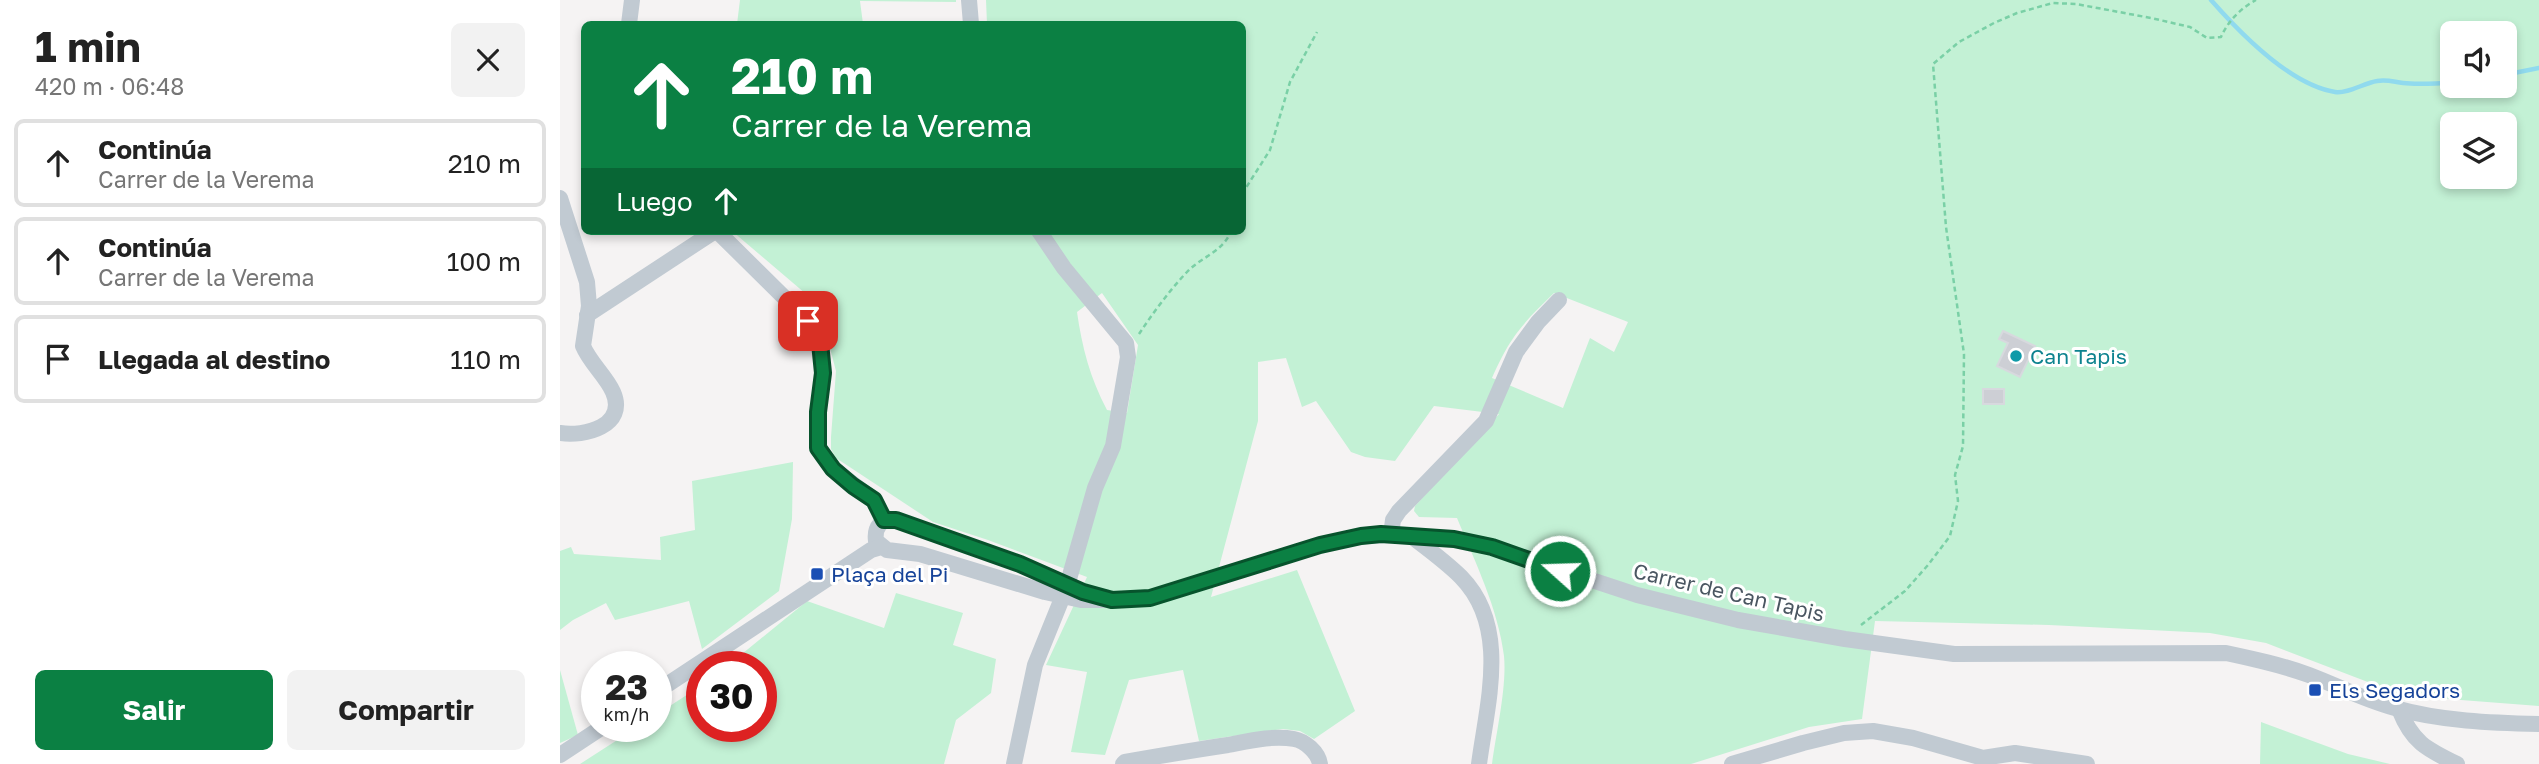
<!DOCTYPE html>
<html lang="es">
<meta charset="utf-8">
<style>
body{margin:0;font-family:"Golos Text",sans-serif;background:#f2f2f2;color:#222;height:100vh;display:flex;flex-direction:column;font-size:26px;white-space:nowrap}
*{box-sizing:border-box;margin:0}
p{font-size:23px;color:#767676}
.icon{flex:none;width:38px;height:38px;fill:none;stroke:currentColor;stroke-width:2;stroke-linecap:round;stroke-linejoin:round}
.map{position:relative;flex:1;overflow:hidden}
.drawer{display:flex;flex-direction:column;background:#fff;width:560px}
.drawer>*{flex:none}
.guide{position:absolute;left:21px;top:21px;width:665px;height:214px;border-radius:10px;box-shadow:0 4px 10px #0003;background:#0b8043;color:#fff;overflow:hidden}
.buttons{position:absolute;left:1880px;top:21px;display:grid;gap:14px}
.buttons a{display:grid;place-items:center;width:77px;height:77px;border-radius:10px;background:#fff;box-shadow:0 4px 10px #0003;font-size:35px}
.speed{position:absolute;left:21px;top:651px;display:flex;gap:14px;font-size:35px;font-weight:700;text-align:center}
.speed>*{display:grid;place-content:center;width:91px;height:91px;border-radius:50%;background:#fff;box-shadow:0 4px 10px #0003;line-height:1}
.speed small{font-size:18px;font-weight:400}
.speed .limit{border:10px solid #d22;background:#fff;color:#111}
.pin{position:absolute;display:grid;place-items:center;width:60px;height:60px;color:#fff;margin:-30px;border-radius:14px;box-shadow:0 4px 10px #0006}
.me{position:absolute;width:77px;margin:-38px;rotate:290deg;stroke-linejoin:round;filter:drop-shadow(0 0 5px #0008)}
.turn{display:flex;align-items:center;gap:24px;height:147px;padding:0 35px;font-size:32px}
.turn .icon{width:91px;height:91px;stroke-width:2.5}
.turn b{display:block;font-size:49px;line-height:60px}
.then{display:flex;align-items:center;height:66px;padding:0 35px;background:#0003;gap:14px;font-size:26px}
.round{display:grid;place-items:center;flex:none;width:74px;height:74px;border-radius:10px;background:#f2f2f2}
.overview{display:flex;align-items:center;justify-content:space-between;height:119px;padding:0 35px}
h1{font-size:42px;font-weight:700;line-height:52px}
.cta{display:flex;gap:14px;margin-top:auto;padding:14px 35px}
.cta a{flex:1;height:80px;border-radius:10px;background:#0b8043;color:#fff;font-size:28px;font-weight:700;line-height:80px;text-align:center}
.cta a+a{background:#f2f2f2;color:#222}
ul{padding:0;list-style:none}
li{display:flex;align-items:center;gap:21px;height:88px;margin:0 14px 10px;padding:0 21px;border:4px solid #e0e0e0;border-radius:10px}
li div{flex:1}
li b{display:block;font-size:26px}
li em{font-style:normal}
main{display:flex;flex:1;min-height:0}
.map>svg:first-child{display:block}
.green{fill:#c3f1d5;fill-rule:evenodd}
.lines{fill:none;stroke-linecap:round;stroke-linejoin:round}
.stream{stroke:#90daee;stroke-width:4.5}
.building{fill:#cdcfd5;stroke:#d7d9de;stroke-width:2}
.path{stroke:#7ad0a6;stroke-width:2.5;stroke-dasharray:5 3.5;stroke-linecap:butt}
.minor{stroke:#c1cad2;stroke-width:16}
.route-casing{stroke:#07532c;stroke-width:18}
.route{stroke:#0b8043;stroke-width:12}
.culture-dot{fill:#0f9aa8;stroke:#fff;stroke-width:2.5}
.transit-dot{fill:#1a4fb4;stroke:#fff;stroke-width:2.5}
.labels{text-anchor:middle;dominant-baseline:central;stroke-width:6;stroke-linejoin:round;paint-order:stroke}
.culture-label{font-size:21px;fill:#0d838f;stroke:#fff;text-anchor:start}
.transit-label{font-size:21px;fill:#164399;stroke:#fff;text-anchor:start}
.street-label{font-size:21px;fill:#4a5661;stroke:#fff}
</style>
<main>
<section class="drawer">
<div class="overview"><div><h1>1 min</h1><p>420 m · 06:48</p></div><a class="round"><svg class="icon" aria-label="close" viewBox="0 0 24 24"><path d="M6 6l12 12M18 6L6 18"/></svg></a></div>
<ul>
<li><svg class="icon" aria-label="ahead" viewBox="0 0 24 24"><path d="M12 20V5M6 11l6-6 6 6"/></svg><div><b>Continúa</b><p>Carrer de la Verema</p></div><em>210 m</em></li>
<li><svg class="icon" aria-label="ahead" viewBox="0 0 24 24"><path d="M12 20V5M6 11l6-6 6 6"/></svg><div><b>Continúa</b><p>Carrer de la Verema</p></div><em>100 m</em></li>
<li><svg class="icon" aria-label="arrive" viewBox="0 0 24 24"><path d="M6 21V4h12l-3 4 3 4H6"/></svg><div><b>Llegada al destino</b></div><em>110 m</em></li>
</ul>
<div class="cta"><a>Salir</a><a>Compartir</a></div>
</section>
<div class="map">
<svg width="1979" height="764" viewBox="0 0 1979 764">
<rect width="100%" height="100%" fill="#f5f3f3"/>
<g class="green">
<polygon points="180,0 396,0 396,2 300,1 303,24 177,24"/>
<path d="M426 0H1979V706L1875 698 1834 692 1706 643 1650 633 1489 625 1315 621 1302 719 1249 727 1131 764H932C936 733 947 687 944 656 938 608 915 562 897 518L859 517 854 511 855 506 939 414 874 406 835 461 805 457 791 452 756 401 742 407 726 358 698 362V421L651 597 737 570 795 711 754 739 740 731 723 729 639 741 623 670 569 680 545 755 511 752 527 672 486 665 527 577 428 540 373 522 276 458 271 449V437L276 371 263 322 246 294 172 231H682V24H427ZM1892 33H1944V86H1892ZM1892 124H1944V177H1892ZM542 293 578 345 567 413 547 410C530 378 522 347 517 312ZM994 293 1068 322 1054 352 1030 338 1003 408 932 378C950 337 962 324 994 293Z"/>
<polygon points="233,462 232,519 219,591 142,649 129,601 55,620 46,603 13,620 0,630 0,551 11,547 14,554 101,560 100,537 135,530 132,481"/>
<polygon points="336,593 403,613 393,645 436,659 431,693 396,720 384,764 20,764 79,726 96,726 96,715 142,685 142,726 201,726 201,667 166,667 247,601 324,628"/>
<polygon points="0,670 18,735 0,743"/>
<polygon points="1701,722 1788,754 1830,764 1700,764"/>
</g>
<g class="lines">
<g class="stream">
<path d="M1651 0C1680 33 1731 85 1775 92 1788 94 1804 83 1817 81 1827 79 1834 82 1843 83 1859 85 1876 83 1892 83"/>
<polyline points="1944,75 1979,68"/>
</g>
</g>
<g class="building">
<polygon points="1443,331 1475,346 1460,377 1437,366 1448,343 1439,339"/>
<rect x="1423" y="389" width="21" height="15"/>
</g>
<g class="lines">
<g class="path">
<polyline points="682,194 710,150 730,82 757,32"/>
<path d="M579 334C593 313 609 291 627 272 641 257 663 252 671 231"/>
<path d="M1301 625 1345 591 1368 565 1390 536 1398 501 1395 475 1403 446 1404 354 1386 227 1373 64 1399 42 1434 23 1457 13 1493 3 1516 4 1591 18 1630 27 1647 38 1661 37C1668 21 1681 8 1696 0"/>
</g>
<g class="minor">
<polyline points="409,0 411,24"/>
<polyline points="69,24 72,0"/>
<path d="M0 198 27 282 29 306 23 346C30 363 46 376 53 392 68 426 24 437 0 433"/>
<polyline points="157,231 248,321 260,343 263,373 258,412 258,448 273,469 314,500 324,520"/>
<polyline points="27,315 155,231"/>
<polyline points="831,535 833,520 839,511 926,421 956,352 978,322 999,300"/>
<path d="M851 536C868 549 886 562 901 577 950 627 927 703 919 764"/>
<path d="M552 600 523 592 460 564 336 520C322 517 314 527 316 541L327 550 360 554 485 592 521 600H552L590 598 760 545 801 536 831 535 894 539 932 547 1077 595 1178 620 1285 639 1394 654 1666 653C1694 659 1722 665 1749 675 1778 686 1805 700 1835 708 1880 721 1932 723 1979 724"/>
<polyline points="96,692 311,550 321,547"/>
<path d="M1839 709C1852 742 1866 749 1897 764"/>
<polyline points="0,755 44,726"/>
<polyline points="454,764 475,665 507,586 535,488 553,446 568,357 566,343 504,268 479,231"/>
<path d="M563 764 565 762C599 756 634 750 668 745 689 741 713 735 734 739 745 741 758 752 760 764"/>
<polyline points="1172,764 1243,743 1284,733 1313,731 1353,738 1423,758 1455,753 1527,764"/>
</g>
</g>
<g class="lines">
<g class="route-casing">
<polyline id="route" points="248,321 260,343 263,373 258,412 258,448 273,469 293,486 314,500 324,520 336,520 460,564 523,592 552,600 590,598 760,545 801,536 821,534 894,539 932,547 1000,571"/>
</g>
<use href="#route" class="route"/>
</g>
<circle class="culture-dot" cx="1456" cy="356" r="7"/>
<g class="transit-dot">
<rect x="250" y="567" width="14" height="14" rx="3.5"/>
<rect x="1748" y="683" width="14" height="14" rx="3.5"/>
</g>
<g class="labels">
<g class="culture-label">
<text x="1470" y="356">Can Tapis</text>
</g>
<g class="transit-label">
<text x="271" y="574">Plaça del Pi</text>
<text x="1769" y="690">Els Segadors</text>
</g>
<g class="street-label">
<text transform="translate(1169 592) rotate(13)">Carrer de Can Tapis</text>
</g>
</g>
</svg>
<div class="buttons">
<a><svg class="icon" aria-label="sound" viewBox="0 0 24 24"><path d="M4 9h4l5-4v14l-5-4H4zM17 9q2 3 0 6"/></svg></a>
<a><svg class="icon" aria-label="layers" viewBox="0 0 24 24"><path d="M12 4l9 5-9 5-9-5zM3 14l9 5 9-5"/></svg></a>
</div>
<div class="speed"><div>23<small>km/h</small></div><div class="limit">30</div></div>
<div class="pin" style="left:248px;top:321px;background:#d93025"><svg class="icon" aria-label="arrive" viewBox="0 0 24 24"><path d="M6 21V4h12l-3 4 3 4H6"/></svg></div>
<svg class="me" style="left:1000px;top:571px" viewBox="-20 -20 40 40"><circle r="17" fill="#0b8043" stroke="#fff" stroke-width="3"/><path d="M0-11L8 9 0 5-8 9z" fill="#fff"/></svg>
<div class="guide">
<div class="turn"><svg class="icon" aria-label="ahead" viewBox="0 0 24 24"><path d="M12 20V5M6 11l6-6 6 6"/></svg><div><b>210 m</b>Carrer de la Verema</div></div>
<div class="then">Luego<svg class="icon" aria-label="ahead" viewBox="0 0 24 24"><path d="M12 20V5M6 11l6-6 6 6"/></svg></div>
</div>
</div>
</main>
